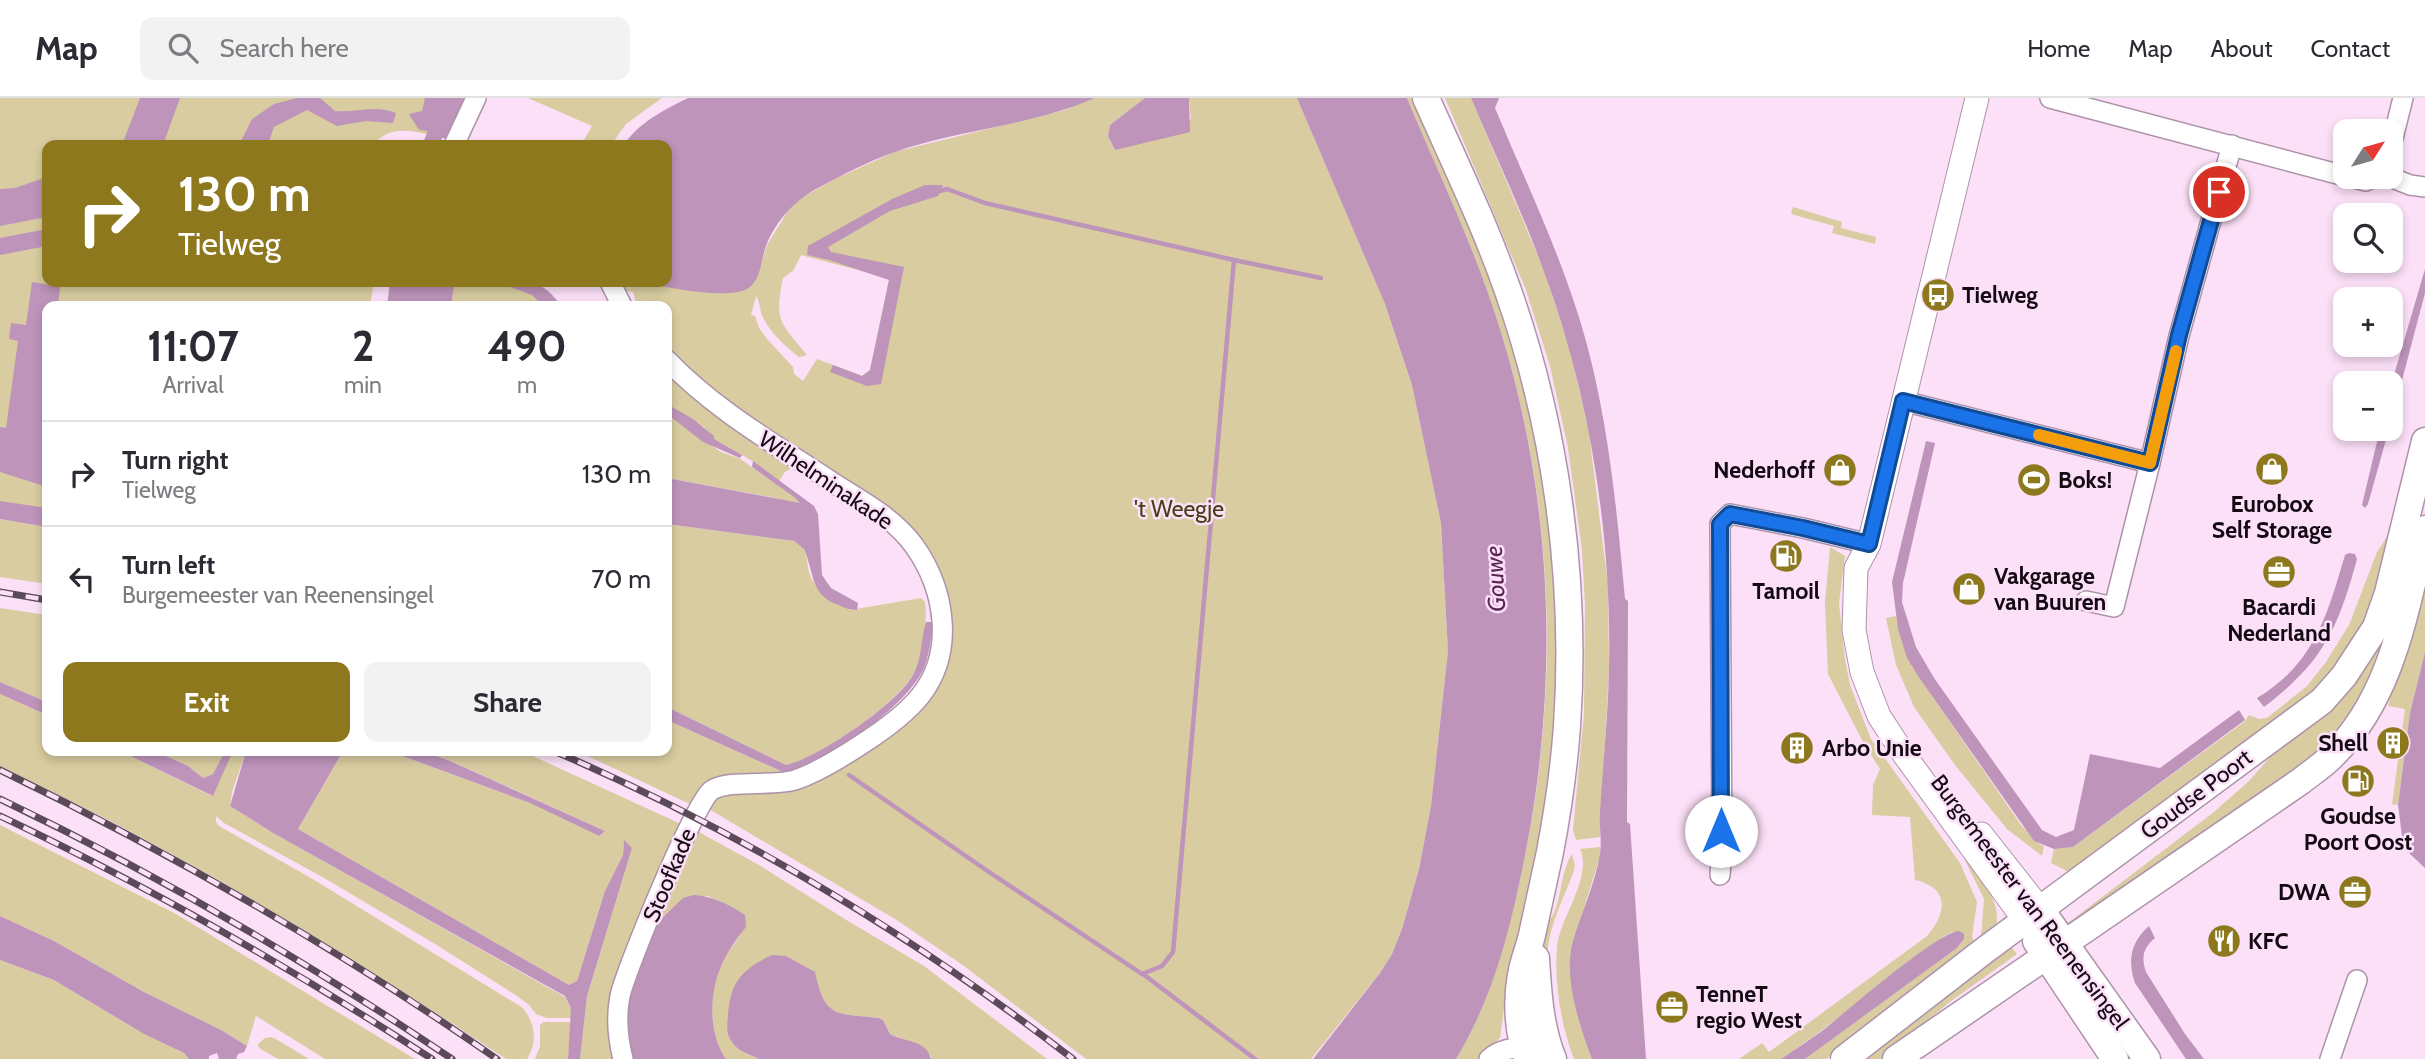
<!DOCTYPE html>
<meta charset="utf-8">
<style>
body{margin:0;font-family:Cabin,sans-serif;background:#f2f2f3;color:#2b2b33;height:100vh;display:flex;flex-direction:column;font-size:26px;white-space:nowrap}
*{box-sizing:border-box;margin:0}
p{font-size:23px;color:#7c7c81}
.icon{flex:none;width:38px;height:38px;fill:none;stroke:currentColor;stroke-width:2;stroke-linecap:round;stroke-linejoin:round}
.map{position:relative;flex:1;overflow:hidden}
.side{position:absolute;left:42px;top:203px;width:630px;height:455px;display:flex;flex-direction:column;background:#fff;border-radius:14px;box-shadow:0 4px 10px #0003}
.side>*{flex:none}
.top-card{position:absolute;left:42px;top:42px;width:630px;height:147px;border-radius:14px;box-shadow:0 4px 10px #0003;background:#8d781d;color:#fff;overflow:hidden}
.needle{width:46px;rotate:53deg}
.fabs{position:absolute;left:2333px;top:21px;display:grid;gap:14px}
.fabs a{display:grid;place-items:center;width:70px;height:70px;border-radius:14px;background:#fff;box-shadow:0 4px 10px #0003;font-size:35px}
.pin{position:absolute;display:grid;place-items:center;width:60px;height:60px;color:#fff;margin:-30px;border:4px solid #fff;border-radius:50%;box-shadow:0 2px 7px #0007}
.me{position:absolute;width:77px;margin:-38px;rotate:0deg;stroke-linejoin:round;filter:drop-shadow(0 0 5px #0008)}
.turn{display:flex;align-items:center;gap:24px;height:147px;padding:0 21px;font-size:32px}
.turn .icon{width:91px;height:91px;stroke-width:2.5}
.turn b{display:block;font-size:49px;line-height:60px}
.eta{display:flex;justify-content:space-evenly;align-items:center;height:119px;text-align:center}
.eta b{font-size:42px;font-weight:700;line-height:49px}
.primary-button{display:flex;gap:14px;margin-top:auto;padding:14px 21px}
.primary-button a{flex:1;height:80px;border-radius:14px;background:#8d781d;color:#fff;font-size:28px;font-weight:700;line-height:80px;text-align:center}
.primary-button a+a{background:#f2f2f3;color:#2b2b33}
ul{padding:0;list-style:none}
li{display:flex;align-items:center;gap:21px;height:105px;padding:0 21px;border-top:2px solid #e1e1e2}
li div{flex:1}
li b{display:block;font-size:26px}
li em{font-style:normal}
header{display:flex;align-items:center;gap:42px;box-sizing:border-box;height:98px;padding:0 35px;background:#fff;border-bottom:2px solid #e1e1e2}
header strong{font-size:33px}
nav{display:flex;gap:38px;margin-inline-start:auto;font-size:24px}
.search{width:490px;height:63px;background:#f2f2f3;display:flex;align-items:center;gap:18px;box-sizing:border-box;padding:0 24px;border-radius:14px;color:#7c7c81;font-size:26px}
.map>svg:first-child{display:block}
.green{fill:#d8cca0;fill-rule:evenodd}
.water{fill:#be94ba}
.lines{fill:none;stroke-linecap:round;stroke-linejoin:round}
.stream{stroke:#be94ba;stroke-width:4.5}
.canal{stroke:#be94ba;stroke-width:16}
.minor-casing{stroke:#ad93aa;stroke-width:22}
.tertiary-casing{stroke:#ad93aa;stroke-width:25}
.secondary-casing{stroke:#ad93aa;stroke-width:29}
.minor{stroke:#fff;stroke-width:19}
.tertiary{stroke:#fff;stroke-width:23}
.secondary{stroke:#fff;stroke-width:26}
.rail-casing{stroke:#5b4b59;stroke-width:7}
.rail{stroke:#fce0f8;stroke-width:4.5;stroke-dasharray:13;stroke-linecap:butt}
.route-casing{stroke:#114b97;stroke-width:18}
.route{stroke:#1a73e8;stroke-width:12}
.slow{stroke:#f59e0b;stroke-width:12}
.labels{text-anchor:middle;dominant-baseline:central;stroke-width:5;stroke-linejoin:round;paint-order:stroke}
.poi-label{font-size:23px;font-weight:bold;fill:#140a13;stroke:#fce0f8;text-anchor:start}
.street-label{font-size:23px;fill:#140a13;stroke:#fce0f8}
.park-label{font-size:23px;fill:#473d12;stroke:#fce0f8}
.water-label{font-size:24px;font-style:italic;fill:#592555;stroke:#fce0f8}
</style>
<header>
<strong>Map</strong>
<div class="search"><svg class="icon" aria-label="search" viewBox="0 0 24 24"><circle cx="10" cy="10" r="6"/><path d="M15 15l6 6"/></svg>Search here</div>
<nav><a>Home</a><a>Map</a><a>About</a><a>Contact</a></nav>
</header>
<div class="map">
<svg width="2425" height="961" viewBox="0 0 2425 961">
<rect width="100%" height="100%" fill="#fce0f8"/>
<g class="green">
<path d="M0 0H431L427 33 430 37C408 32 389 28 373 47H47V184H374L370 208H47V415L0 406Z"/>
<polygon points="528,0 662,0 626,26 611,47 581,47 592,28"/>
<path d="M1095 0H1145L1110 27 1108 38 1115 52 1191 21 1189 0H1297L1385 206 1412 287 1441 425 1448 553 1431 708 1419 771 1402 831 1392 856 1380 875 1311 961H1086L964 868 895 821 707 710 719 695 771 692 901 620 949 540 945 500 924 444 919 439 767 332 667 257V208H637L633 194 625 193 620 184H651L697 190 761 167 767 147 788 113 798 102 833 82 894 54 1065 12ZM801 157 888 180 889 182 870 272 863 278 817 261 803 283 794 276 793 269 768 242 759 230 755 218 751 217 756 198C760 204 759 207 761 214 766 231 786 249 799 259L807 257C780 224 774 224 783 180L793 173Z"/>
<path d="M1407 0H1418L1490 168 1537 323 1560 528 1551 697 1506 896 1500 940 1478 961H1456C1495 897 1511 824 1526 752 1563 568 1551 372 1488 195 1465 129 1434 65 1407 0Z"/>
<polygon points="1445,0 1471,0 1544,172 1570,253 1589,335 1608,487 1609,571 1600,739 1576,742 1573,732 1584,616 1585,507 1582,451 1568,350 1550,268 1526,192"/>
<polygon points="1793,109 1842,124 1841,130 1876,139 1875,146 1832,135 1834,128 1791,116"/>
<path d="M458 184C487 184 525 181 543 208H451L454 189Z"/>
<polygon points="675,276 795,368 785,374 779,383 754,364 714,341 704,329 667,306 667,295"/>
<polygon points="667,316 721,354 739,360 794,399 800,405 798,407 775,400 667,380"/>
<polygon points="0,421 47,429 47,486 0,479"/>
<path d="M667 426 794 443C813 452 803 468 813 483 819 492 841 505 850 512L921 500 925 504C928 521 922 562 913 577 894 607 820 660 786 667L667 609Z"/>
<polygon points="2392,431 2368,517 2339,567 2312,596 2072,779 2067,773 2051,765 2054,751 2073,749 2244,624 2249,617 2259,621 2267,620 2307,588 2326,564 2349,527 2377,454"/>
<path d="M1830 449 1845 458 1839 505 1845 562 1850 587 1871 641 1960 765 1977 804 1972 839 1976 848 1826 961H1805L1957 850 1964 841 1952 834 1945 838 1821 933 1781 961H1739L1762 945 1769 954 1927 838C1947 815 1950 790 1915 782L1910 719 1872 717 1873 687 1880 671 1864 646 1828 576 1825 505Z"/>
<polygon points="2425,468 2425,554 2410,615 2398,707 2392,706 2405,611 2388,608"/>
<polygon points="0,510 47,517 47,604 0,584"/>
<polygon points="1896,518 1903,546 1912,569 2021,727 2039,746 2044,748 2042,758 2007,731 1955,667 1914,609 1896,567 1886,520"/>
<polygon points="2386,528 2392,531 2374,582 2328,648 2296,673 2077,828 2064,828 2214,714 2249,683"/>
<path d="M0 596 47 617V653H120L212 698 233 653H246L232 694 230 708 273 735 565 899 571 910V920H547L536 916 529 907 514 896 435 846 326 781 224 725 216 718V724L219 728 311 780 523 910C535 925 538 944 527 961H506C344 853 177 751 0 669Z"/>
<path d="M667 622 783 674C756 675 730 678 704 686L692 707 577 653H667Z"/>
<polygon points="155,653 225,653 213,676 203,680 188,668"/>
<polygon points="343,653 389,653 530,705 599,738 605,733 449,662 421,653 522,653 683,727 614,961 580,961 587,898 632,750 624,743 623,757 605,793 577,883 569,887 298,731"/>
<polygon points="0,727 176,816 415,961 325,961 256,918 247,948 221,932 144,894 54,843 0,818"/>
<path d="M697 733 759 767 848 823 924 868 1047 961H931V958L921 948 890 936 883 922 879 920C836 915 825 921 814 874L786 858 743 954 759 961H726C708 936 709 893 722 865 730 848 746 836 745 817L708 798 683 801 655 827Z"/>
<path d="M1600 749 1601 755 1572 849 1570 868 1580 927 1592 961H1574C1561 927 1554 885 1557 849 1560 819 1593 779 1580 751Z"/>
<path d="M1959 750C1975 774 2003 800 1996 830L1981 839 1984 801Z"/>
<path d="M1572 756 1575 768 1573 775C1565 797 1554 818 1549 842 1543 880 1555 923 1560 961L1541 864 1543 830C1564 812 1557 780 1572 756Z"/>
<polygon points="2009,846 2017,856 1951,903 1881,961 1856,961"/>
<polygon points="0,862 54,882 144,936 184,955 189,961 0,961"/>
<polygon points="543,924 571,924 568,961 535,961 540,948 540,927"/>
<polygon points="271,939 276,941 309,961 278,961 259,950 258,946 265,940"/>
</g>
<g class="water">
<polygon points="140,0 180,0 163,47 122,47"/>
<path d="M297 0H320L335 13C357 15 373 6 396 15L393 25 366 23 337 28 307 12 274 29 268 47H239L252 21 274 6Z"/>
<path d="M425 0H468L450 40C441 40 433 41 427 33L419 32 409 16 422 13Z"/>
<path d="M688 0H1095C1031 28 960 31 895 54 869 63 842 77 818 90 795 102 775 124 766 148 761 162 761 183 747 191 726 202 664 189 642 184H667V47H624C638 25 664 12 688 0Z"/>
<polygon points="1145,0 1189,0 1190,34 1115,52 1108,38 1110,27"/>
<path d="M1297 0H1407C1434 65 1465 129 1488 195 1551 372 1562 568 1526 752 1512 824 1495 897 1456 961H1313L1380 875 1392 856 1402 831 1419 771 1431 708 1448 553 1441 425 1412 287 1385 206Z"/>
<path d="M1471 0H1499L1495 10C1527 87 1564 163 1586 243 1609 328 1617 414 1625 501L1628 503 1627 724 1630 726 1646 961H1592C1580 930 1564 881 1572 847 1580 817 1595 787 1600 756 1602 743 1599 728 1600 714 1603 666 1608 619 1609 571 1612 437 1590 297 1543 171 1522 113 1495 57 1471 0Z"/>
<polygon points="47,79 47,119 0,128 0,91 15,90"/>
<polygon points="925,87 943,87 938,98 890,113 828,149 831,154 904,169 881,286 867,288 830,274 833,267 862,278 870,272 889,182 829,162 807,157 808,148 892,101"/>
<polygon points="47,131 47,148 0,157 0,140"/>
<polygon points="2425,171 2425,195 2391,324 2391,287"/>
<polygon points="32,184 60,189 58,208 47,208 47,389 0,374 0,329 6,330 18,243 9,241 11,225 26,227"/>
<polygon points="390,184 458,184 454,189 451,208 387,208"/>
<path d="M497 184C528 184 542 180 561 208H543L532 197Z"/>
<polygon points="667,306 693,321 714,338 714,341 742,357 740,360 703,344 667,316"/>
<polygon points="2380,331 2389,331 2368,406 2365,410 2362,407"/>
<polygon points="1926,343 1935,345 1903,485 1902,504 1916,549 1934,580 2042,732 2056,739 2074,732 2090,656 2160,670 2239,612 2245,622 2073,749 2054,751 2034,743 1918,578 1907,560 1898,531 1892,484"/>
<path d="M753 363 814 408 818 416 822 477 831 490 858 505 857 512C849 512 843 509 836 506 810 496 814 473 804 451L794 443 667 426V380L800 405 794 399 752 369Z"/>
<polygon points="0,403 47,410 47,429 0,421"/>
<path d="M2349 455 2355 456 2357 461C2338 531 2323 564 2264 609L2257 600C2315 566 2328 514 2345 457Z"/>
<path d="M926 524H932C932 538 930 553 925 567 911 607 824 666 783 674L667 622V609L786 667C818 660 897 606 913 577 922 561 921 540 926 524Z"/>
<polygon points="2425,554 2425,770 2410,756 2402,738 2398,707 2410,615"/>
<polygon points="0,584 47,604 47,617 0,596"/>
<polygon points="120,653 155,653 188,668 203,680 213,676 225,653 233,653 213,698"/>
<polygon points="246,653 343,653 298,731 569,887 577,883 605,793 623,757 624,742 632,750 587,898 580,961 568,961 571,910 565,898 273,735 230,708"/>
<polygon points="389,653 421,653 448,662 605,733 599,738 530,705"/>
<path d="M694 797C714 798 729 807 745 817L746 829C737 840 728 853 722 866 709 894 708 936 726 961H629L625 910 655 827 683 800Z"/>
<polygon points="0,818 54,843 144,894 221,932 247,948 244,954 238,956 236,961 219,961 217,955 209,958 209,961 189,961 184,955 144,936 54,882 0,862"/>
<path d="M2149 828 2155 840C2143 850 2141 859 2146 874L2185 936 2204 961H2186L2135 885C2127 862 2131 844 2149 828Z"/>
<path d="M1959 833 1964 836V841L1957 850 1805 961H1781C1794 952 1808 943 1822 933 1846 914 1936 835 1959 833Z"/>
<path d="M772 857 786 858 815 874C825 921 836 915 879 920L883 922 890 936C904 944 927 942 931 961H759C749 956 739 954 732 944 726 936 727 928 728 918 730 884 742 871 772 857Z"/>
</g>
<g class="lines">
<g class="stream">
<polyline points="936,94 947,91 985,105 1234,162"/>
<polyline points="849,677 986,772 1142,876 1162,868 1173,854 1234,162 1321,180"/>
<polyline points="1143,876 1255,961"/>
</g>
<polyline class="canal" points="431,47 448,0"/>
<g class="minor-casing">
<g id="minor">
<polyline points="2050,0 2345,78"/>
<polyline points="454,47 476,0"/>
<polyline points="2390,52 2403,0"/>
<polyline points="2349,79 2366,83 2374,79"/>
<polyline points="2390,79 2410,87 2425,89"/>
<polyline points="610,184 622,208"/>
<polyline points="1903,303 2150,365 2179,238 2232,47"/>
<polyline points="2086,503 2114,509 2150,365"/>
<polyline points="1720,777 1722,750 1720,426 1730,416 1803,430 1869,446"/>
<path d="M623 961C618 941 616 918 620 898 626 871 695 703 712 692 730 681 772 689 795 682 819 674 844 658 865 644 885 631 906 616 921 597 955 553 945 492 915 449 895 420 861 403 832 384 775 346 715 312 667 262"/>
<path d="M1489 961C1502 949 1518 950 1536 948"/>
<polyline points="2330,961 2357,882"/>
</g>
</g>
<g class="tertiary-casing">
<g id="tertiary">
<polyline points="1977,0 1869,446 1856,470 1854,532 1862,574 1879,618 1903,655 2025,823"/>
<polyline points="1981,736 2041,812"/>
</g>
</g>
<g class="secondary-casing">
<g id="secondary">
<path d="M1426 0C1454 63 1484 125 1507 190 1556 328 1577 482 1567 628 1564 670 1558 712 1550 754 1544 781 1538 809 1532 837 1529 850 1523 864 1521 877 1516 904 1518 937 1528 961"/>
<polyline points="2041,812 2147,961"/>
<polyline points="2036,843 2115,961"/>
<path d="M1536 860C1538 894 1540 929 1553 961"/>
<polyline points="1844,961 1985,852 2322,603 2344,578 2376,529 2388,495 2425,343"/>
<path d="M1896 961 2301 683C2311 675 2322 668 2331 659 2393 599 2405 511 2425 431"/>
</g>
</g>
<use href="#minor" class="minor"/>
<use href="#tertiary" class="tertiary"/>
<use href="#secondary" class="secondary"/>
<g class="rail-casing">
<g id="rail">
<polyline points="0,494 47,502"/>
<path d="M554 653C742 734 911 836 1073 961"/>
<path d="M0 672C173 756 339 851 497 961"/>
<path d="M0 701C157 776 308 864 452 961"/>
<path d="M0 718C150 789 293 871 432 961"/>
</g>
</g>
<use href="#rail" class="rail"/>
</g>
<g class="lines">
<g class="route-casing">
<polyline id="route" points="1721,733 1720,426 1730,416 1803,430 1869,446 1903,303 2150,365 2179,237 2219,94"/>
</g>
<use href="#route" class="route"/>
<polyline class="slow" points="2039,337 2150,365 2176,253"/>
</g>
<defs>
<g id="bus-disc" transform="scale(1.75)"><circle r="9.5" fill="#8d781d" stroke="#fce0f8"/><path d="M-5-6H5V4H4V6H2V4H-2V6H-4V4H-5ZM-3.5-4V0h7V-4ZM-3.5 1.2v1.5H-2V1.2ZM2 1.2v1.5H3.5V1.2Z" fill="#fff"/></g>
<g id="shop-disc" transform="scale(1.75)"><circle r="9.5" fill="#8d781d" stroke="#fce0f8"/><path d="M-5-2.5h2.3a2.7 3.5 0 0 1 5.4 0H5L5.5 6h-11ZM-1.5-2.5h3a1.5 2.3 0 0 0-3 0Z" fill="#fff"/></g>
<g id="stadium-disc" transform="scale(1.75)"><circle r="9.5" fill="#8d781d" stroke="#fce0f8"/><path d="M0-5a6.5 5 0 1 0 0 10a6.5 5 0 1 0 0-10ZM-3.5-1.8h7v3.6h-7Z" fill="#fff"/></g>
<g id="fuel-disc" transform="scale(1.75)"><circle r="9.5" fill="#8d781d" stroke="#fce0f8"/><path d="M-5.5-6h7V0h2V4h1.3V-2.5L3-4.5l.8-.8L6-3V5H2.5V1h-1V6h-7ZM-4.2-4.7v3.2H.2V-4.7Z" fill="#fff"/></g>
<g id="office-disc" transform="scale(1.75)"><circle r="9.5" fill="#8d781d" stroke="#fce0f8"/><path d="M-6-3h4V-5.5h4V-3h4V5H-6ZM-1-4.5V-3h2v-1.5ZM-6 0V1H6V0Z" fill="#fff"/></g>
<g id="building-disc" transform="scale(1.75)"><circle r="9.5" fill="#8d781d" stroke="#fce0f8"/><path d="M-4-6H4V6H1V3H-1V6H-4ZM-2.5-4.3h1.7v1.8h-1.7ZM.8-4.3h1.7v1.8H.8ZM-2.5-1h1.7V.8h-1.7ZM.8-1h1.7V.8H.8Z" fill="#fff"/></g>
<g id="restaurant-disc" transform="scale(1.75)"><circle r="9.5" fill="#8d781d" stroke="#fce0f8"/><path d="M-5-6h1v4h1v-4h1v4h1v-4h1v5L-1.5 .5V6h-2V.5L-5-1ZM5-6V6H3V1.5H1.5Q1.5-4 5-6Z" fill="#fff"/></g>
</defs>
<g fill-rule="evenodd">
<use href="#bus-disc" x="1938" y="197"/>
<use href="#shop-disc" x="2272" y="371"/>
<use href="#shop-disc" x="1840" y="372"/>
<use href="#stadium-disc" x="2034" y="382"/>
<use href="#fuel-disc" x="1786" y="458"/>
<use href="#office-disc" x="2279" y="474"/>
<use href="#shop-disc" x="1969" y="491"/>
<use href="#building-disc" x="2393" y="645"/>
<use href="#building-disc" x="1797" y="650"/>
<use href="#fuel-disc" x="2358" y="683"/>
<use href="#office-disc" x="2355" y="794"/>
<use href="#restaurant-disc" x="2224" y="843"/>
<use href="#office-disc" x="1672" y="909"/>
</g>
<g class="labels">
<g class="poi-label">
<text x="1962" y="197">Tielweg</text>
<text x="1815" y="372" text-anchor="end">Nederhoff</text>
<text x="2058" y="382">Boks!</text>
<text x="2272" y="406" text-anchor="middle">Eurobox<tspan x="2272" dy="26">Self Storage</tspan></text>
<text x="1994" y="478">Vakgarage<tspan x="1994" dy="26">van Buuren</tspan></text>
<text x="1786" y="493" text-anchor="middle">Tamoil</text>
<text x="2279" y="509" text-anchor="middle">Bacardi<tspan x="2279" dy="26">Nederland</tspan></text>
<text x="2368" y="645" text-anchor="end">Shell</text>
<text x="1822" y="650">Arbo Unie</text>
<text x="2358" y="718" text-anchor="middle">Goudse<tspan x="2358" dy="26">Poort Oost</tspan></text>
<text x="2330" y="794" text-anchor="end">DWA</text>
<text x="2248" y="843">KFC</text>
<text x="1696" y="896">TenneT<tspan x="1696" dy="26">regio West</tspan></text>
</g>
<g class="street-label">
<text transform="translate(826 382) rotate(34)">Wilhelminakade</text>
<text transform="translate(2196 696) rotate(-37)">Goudse Poort</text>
<text transform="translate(669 777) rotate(-67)">Stoofkade</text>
<text transform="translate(2030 804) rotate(53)">Burgemeester van Reenensingel</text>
</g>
<g class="park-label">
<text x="1179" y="411">'t Weegje</text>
</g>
<g class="water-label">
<text transform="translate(1495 481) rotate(-93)">Gouwe</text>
</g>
</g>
</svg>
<div class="fabs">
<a><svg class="needle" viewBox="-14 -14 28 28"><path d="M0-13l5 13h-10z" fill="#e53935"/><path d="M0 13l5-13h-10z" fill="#7c7c81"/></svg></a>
<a><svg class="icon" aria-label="search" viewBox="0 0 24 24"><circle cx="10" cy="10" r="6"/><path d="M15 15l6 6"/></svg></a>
<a>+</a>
<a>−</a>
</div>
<div class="pin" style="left:2219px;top:94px;background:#d93025"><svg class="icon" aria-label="arrive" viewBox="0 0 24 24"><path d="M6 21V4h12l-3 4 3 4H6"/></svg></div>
<svg class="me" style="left:1721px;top:733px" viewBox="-20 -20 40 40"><circle r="19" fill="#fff"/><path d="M0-13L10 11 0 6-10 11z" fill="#1a73e8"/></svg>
<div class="top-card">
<div class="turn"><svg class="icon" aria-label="right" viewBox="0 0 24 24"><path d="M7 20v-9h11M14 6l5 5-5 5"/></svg><div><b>130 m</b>Tielweg</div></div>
</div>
<section class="side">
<div class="eta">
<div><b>11:07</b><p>Arrival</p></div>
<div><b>2</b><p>min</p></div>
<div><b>490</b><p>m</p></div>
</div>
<ul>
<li><svg class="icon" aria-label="right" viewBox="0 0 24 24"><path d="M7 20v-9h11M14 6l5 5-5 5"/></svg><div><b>Turn right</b><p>Tielweg</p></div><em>130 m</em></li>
<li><svg class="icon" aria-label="left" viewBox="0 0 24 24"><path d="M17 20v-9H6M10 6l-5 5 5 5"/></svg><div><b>Turn left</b><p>Burgemeester van Reenensingel</p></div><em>70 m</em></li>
</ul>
<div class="primary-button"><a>Exit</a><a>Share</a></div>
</section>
</div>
